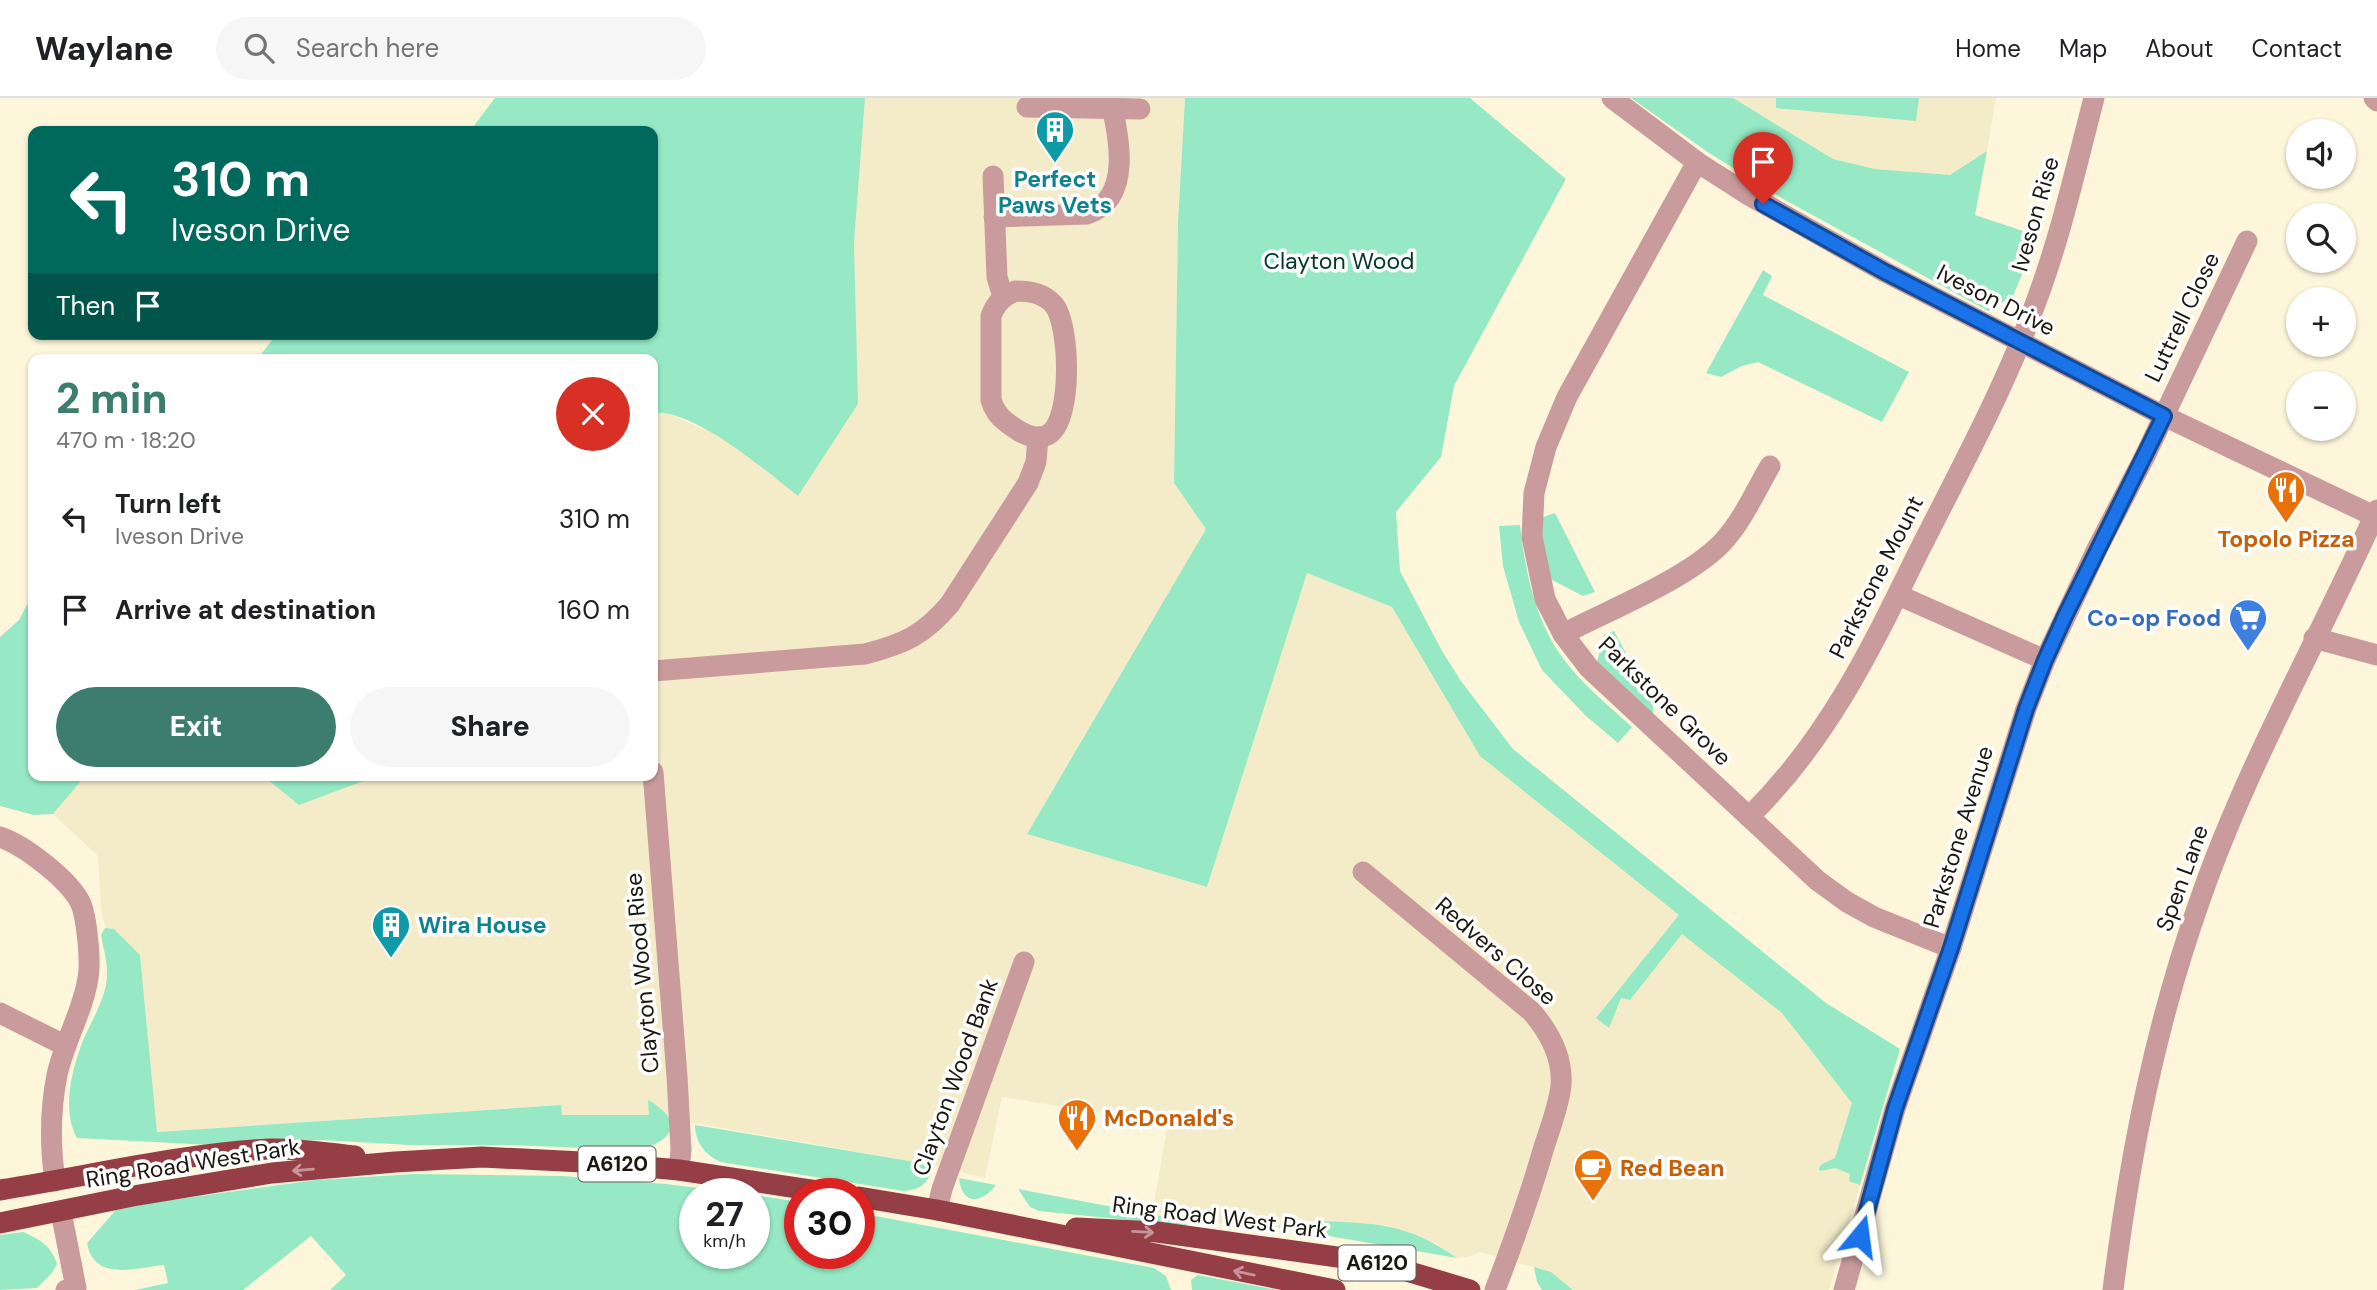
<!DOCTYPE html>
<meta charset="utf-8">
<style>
body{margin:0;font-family:"DM Sans",sans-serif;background:#f6f6f6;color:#202124;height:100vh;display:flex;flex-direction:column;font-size:26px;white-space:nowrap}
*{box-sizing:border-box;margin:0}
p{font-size:23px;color:#757577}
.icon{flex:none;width:38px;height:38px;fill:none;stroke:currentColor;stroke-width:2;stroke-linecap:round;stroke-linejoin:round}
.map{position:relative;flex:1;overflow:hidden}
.panel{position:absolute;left:28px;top:256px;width:630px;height:427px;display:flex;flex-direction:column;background:#fff;border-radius:14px;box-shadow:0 2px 5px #0004}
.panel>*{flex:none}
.banner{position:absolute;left:28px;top:28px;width:630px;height:214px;border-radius:14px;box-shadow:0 2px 5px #0004;background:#00695c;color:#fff;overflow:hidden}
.buttons{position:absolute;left:2286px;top:21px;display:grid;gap:14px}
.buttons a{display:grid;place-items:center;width:70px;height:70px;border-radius:50%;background:#fff;box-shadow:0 2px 5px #0004;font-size:35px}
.speed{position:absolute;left:679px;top:1080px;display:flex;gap:14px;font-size:35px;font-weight:700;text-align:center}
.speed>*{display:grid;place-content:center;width:91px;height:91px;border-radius:50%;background:#fff;box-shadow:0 2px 5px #0004;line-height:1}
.speed small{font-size:18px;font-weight:400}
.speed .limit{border:10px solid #d22;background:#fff;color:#111}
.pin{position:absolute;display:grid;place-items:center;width:60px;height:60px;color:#fff;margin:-72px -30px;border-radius:50% 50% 50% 0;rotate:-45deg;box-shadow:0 0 7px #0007}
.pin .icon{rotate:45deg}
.me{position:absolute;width:77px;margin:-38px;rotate:16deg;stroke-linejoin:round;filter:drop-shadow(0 0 5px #0008)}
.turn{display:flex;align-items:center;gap:24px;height:147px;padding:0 28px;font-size:32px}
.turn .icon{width:91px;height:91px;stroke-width:2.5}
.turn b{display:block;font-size:49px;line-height:60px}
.then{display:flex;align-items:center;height:66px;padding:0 28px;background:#0003;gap:14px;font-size:26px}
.round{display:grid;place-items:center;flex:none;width:74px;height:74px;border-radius:37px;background:#f6f6f6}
.headline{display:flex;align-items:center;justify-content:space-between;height:119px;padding:0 28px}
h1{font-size:42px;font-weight:800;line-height:52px;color:#3c7d6d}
.primary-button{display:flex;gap:14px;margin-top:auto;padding:14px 28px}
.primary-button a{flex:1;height:80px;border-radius:42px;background:#3c7d6d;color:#fff;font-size:28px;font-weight:800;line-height:80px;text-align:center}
.primary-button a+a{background:#f6f6f6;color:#202124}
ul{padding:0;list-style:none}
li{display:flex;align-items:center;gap:21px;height:91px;padding:0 28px}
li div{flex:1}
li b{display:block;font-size:26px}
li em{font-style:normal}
header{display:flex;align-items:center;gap:42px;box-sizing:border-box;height:98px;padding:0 35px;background:#fff;border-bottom:2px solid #e0e0e0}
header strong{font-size:33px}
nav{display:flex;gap:38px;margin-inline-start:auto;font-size:24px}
.search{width:490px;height:63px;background:#f6f6f6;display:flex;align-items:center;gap:18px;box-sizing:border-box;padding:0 24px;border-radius:38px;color:#757577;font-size:26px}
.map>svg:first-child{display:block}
.built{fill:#f4ecc9}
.green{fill:#96e9c4}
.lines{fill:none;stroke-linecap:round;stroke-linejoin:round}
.minor{stroke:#ca9b9c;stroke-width:21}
.trunk{stroke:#953e45;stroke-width:21}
.oneway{stroke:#c59599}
.route-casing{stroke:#114b97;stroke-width:18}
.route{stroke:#1a73e8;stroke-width:12}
.labels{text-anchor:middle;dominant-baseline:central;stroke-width:7;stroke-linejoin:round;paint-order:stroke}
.shield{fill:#fff;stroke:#5f5d56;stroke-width:2}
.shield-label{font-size:21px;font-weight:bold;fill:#1a170e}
.culture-label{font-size:23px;font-weight:bold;fill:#0d838f;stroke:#fff}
.street-label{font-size:23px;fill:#1a170e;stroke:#fff}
.park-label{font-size:23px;fill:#023826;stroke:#fff}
.food-label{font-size:23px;font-weight:bold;fill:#c56008;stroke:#fff;text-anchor:start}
.shop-label{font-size:23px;font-weight:bold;fill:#366cbe;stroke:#fff;text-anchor:end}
</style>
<header>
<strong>Waylane</strong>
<div class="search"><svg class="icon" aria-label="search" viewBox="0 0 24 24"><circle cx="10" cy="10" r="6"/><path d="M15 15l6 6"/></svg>Search here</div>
<nav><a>Home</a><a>Map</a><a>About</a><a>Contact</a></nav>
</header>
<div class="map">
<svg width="2377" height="1192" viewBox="0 0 2377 1192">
<rect width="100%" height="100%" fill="#fdf6db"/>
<g class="built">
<polygon points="865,0 1185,0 1178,124 1174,385 1207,431 1027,736 1207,789 1307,475 1392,509 1481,658 1890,986 1829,1192 1573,1192 1551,1174 1479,1154 1469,1159 1457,1160 1437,1146 1385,1127 1317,1123 1276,1129 1187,1123 1152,1116 1168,1026 1002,999 985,1080 933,1067 649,1017 561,1017 560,1007 157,1034 140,857 114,831 105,830 101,810 98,758 53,716 86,677 262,677 299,706 369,681 408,677 653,677 653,315 664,314 722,339 798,397 854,145"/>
<polygon points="1731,0 1996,0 1987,53 1950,77 1875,71 1833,61"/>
</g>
<g class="green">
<path d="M495 0H865L854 145 858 306 798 398C766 373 693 310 653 315V261H257L277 236H653V33H470Z"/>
<polygon points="1185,0 1470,0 1566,81 1454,288 1441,359 1396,414 1400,473 1442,553 1461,583 1513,651 1826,905 1900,951 1860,1087 1849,1083 1850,1076 1835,1070 1820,1073 1819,1070 1822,1066 1835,1060 1852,1005 1782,915 1682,836 1630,902 1621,900 1609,930 1596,920 1679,817 1480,658 1392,509 1307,475 1207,789 1027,736 1206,431 1174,385 1178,124"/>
<polygon points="1631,0 1733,0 1833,61 1875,71 1950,77 1987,53 1975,117 2038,138 2013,198 1988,213 1785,102 1709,55"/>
<polygon points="1776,0 1919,0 1916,23 1776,10"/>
<polygon points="1763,172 1772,178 1763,197 1909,274 1882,324 1758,264 1742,268 1721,279 1706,275"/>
<polygon points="1555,415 1595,494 1583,498 1550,481 1542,446 1541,420"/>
<path d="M1520 427C1525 471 1534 518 1560 556 1579 584 1607 606 1632 629L1618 645 1586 618 1542 572 1519 524 1503 468 1499 428Z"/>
<polygon points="33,495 33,677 86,677 53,716 34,717 0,708 0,539 19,522"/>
<polygon points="1614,533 1653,605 1653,618 1597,564 1604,537"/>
<polygon points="262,677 408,677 408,678 369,681 299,707"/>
<path d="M105 830 114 831 140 857 157 1034 561 1007 562 1017H649L648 1002C685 1023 674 1043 638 1052L508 1047H410L322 1042 211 1047 77 1040C62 1013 71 974 82 945 90 924 108 899 107 874 107 862 103 849 101 837Z"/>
<path d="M695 1027 933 1067C929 1085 922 1091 904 1093L720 1064C704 1056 695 1044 695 1027Z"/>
<path d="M414 1076 562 1078 666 1086 739 1095 695 1096V1155H754V1097L800 1104V1155H859V1115L1154 1170 1166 1178 1171 1192H330L346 1177 311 1138 243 1192H135L168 1185 164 1167C135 1170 94 1184 87 1145L116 1112 156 1104 315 1082Z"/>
<path d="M959 1080 996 1087C981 1106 962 1108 959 1080Z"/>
<polygon points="1018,1091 1187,1123 1186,1128 1039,1113 1030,1109"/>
<path d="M1317 1123C1376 1125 1407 1125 1457 1160L1276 1129Z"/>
<path d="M23 1134C40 1141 51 1148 57 1166L52 1175 37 1190 0 1192V1137Z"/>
<polygon points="1534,1169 1551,1174 1573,1192 1542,1192 1537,1184"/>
<polygon points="1198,1177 1278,1192 1192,1192 1191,1182"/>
</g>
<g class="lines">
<g class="minor">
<polyline points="1612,0 1697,64 1747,96 1885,174 2164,318 2374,418"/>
<polyline points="2374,0 2377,3"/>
<polyline points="1027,9 1140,11"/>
<polyline points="1697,64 1567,299 1546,349 1534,395 1532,439 1545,501 1563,536 1589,570 1818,783 1847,804 1874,819 1951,850"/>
<polyline points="993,78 997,179 1003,199"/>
<path d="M994 119 1087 116C1133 101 1119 37 1110 0"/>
<path d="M1015 193C1030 193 1044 195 1054 207 1070 226 1073 321 1049 336 1040 342 1027 338 1019 333 1005 324 996 318 991 302V218C996 205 1002 199 1015 193Z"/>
<polyline points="1898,497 2045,562"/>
<path d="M1563 536C1609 512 1685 482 1721 446 1742 424 1755 394 1770 368"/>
<polyline points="2314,540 2377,557"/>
<path d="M653 573 865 556C904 546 924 537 950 506L1028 385 1036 364 1038 339"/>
<polyline points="653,674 677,978 681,1052 679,1072"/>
<path d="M1749 719C1828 641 1871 551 1919 453 1960 372 2005 289 2036 204 2061 137 2076 69 2094 0"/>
<path d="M0 739C24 747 70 782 81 806 87 821 91 864 88 880 83 913 64 944 57 977 50 1012 50 1048 55 1083"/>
<path d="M1363 774 1532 914C1549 934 1563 959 1561 987 1559 1008 1550 1030 1544 1049 1530 1098 1513 1145 1495 1192"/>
<polyline points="0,915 66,948"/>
<polyline points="937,1112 942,1091 1024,864"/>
<polyline points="61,1114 76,1190 66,1192"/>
<polyline points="1844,1192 1895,1011 1951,850 2026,611 2045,562 2097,451 2145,358 2247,143"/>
<path d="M2113 1192C2130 1056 2155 928 2201 799 2248 665 2319 541 2377 412"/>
</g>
<g class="trunk">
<path d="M0 1092C90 1078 179 1056 269 1051 297 1050 327 1055 355 1058"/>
<polyline points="859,1099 937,1112 1335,1192"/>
<polyline points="0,1125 133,1098 272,1075 395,1064 482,1059 602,1065 679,1072 837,1096"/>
<polyline points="1076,1130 1157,1134 1380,1165 1470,1192"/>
</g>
</g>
<defs><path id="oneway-shaft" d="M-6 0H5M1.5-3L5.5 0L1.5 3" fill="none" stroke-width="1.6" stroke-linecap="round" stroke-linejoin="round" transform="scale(1.75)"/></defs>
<g class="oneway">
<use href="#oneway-shaft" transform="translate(303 1072) rotate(175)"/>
<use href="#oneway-shaft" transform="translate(1143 1134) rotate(3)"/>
<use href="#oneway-shaft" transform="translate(1244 1175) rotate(-168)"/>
</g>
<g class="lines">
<g class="route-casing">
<polyline id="route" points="1763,106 1885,174 2164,318 2065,518 2045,562 2026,611 1951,850 1895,1011 1860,1138"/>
</g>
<use href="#route" class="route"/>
</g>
<defs>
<g id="building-pin" transform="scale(2.0125)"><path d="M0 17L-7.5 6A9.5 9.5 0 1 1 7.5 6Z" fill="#0f9aa8" stroke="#fff"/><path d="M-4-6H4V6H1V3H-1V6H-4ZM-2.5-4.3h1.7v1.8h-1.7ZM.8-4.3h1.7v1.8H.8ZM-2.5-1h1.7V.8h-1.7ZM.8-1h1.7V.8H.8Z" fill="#fff"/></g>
<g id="restaurant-pin" transform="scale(2.0125)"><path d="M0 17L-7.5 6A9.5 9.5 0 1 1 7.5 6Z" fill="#e8710a" stroke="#fff"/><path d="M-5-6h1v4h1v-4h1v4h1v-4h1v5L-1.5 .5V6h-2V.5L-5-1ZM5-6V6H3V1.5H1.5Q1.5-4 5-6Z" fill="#fff"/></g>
<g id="supermarket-pin" transform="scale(2.0125)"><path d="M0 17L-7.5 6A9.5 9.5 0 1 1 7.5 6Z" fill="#3f7fe0" stroke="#fff"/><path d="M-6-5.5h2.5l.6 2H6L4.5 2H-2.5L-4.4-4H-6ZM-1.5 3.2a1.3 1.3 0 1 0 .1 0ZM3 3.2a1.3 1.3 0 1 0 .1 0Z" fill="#fff"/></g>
<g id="cafe-pin" transform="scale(2.0125)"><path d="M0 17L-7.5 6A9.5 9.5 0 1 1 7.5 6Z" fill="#e8710a" stroke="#fff"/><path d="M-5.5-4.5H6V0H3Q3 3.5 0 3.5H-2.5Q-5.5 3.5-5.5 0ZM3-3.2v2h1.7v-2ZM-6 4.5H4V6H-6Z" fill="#fff"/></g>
</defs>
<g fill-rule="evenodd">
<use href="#building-pin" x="1055" y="32"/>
<use href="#restaurant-pin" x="2286" y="392"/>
<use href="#supermarket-pin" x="2248" y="520"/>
<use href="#building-pin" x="391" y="827"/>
<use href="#restaurant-pin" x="1077" y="1020"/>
<use href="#cafe-pin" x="1593" y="1070"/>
</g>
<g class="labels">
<g class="shield">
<rect x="578.5" y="1048.5" width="77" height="35" rx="5"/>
<rect x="1338.5" y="1147.5" width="77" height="35" rx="5"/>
</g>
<g class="shield-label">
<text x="617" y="1066">A6120</text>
<text x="1377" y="1165">A6120</text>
</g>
<g class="culture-label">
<text x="1055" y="81">Perfect<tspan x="1055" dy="26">Paws Vets</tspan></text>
<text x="418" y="827" text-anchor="start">Wira House</text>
</g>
<g class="street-label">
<text transform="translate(2035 116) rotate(-74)">Iveson Rise</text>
<text transform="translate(1996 202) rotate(27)">Iveson Drive</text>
<text transform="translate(2182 219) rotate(-64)">Luttrell Close</text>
<text transform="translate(1876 479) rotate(-63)">Parkstone Mount</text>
<text transform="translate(1665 603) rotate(44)">Parkstone Grove</text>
<text transform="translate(1958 739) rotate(-73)">Parkstone Avenue</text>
<text transform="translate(2182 780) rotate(-70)">Spen Lane</text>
<text transform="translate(1496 853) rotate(41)">Redvers Close</text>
<text transform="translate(642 875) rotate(-95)">Clayton Wood Rise</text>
<text transform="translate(955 979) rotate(-70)">Clayton Wood Bank</text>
<text transform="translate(193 1065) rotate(-9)">Ring Road West Park</text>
<text transform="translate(1220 1119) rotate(7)">Ring Road West Park</text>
</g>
<g class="park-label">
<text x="1339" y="163">Clayton Wood</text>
</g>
<g class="food-label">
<text x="2286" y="441" text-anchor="middle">Topolo Pizza</text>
<text x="1104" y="1020">McDonald's</text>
<text x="1620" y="1070">Red Bean</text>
</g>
<g class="shop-label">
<text x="2221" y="520">Co-op Food</text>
</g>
</g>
</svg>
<div class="buttons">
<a><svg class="icon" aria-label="sound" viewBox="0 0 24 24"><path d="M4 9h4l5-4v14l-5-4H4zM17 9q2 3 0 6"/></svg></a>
<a><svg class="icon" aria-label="search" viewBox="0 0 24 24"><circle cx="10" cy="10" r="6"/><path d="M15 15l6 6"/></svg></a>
<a>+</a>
<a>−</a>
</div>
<div class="speed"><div>27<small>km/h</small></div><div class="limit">30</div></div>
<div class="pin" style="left:1763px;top:106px;background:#d93025"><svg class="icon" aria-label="arrive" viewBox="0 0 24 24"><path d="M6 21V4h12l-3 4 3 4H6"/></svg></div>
<svg class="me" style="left:1860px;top:1138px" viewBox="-20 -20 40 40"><path d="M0-17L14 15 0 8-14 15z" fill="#1a73e8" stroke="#fff" stroke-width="4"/></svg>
<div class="banner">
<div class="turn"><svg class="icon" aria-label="left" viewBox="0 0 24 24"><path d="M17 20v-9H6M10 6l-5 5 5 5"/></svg><div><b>310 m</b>Iveson Drive</div></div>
<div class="then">Then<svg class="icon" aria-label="arrive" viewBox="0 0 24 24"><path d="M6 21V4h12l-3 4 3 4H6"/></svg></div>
</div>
<section class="panel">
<div class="headline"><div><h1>2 min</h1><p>470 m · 18:20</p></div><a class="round" style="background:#d93025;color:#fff"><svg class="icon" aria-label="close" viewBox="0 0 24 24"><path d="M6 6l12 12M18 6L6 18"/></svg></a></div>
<ul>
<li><svg class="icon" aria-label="left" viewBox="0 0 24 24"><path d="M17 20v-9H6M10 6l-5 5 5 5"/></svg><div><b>Turn left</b><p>Iveson Drive</p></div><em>310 m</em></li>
<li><svg class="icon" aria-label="arrive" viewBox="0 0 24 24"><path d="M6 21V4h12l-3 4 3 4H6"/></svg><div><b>Arrive at destination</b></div><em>160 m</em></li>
</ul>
<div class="primary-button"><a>Exit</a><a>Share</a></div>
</section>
</div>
